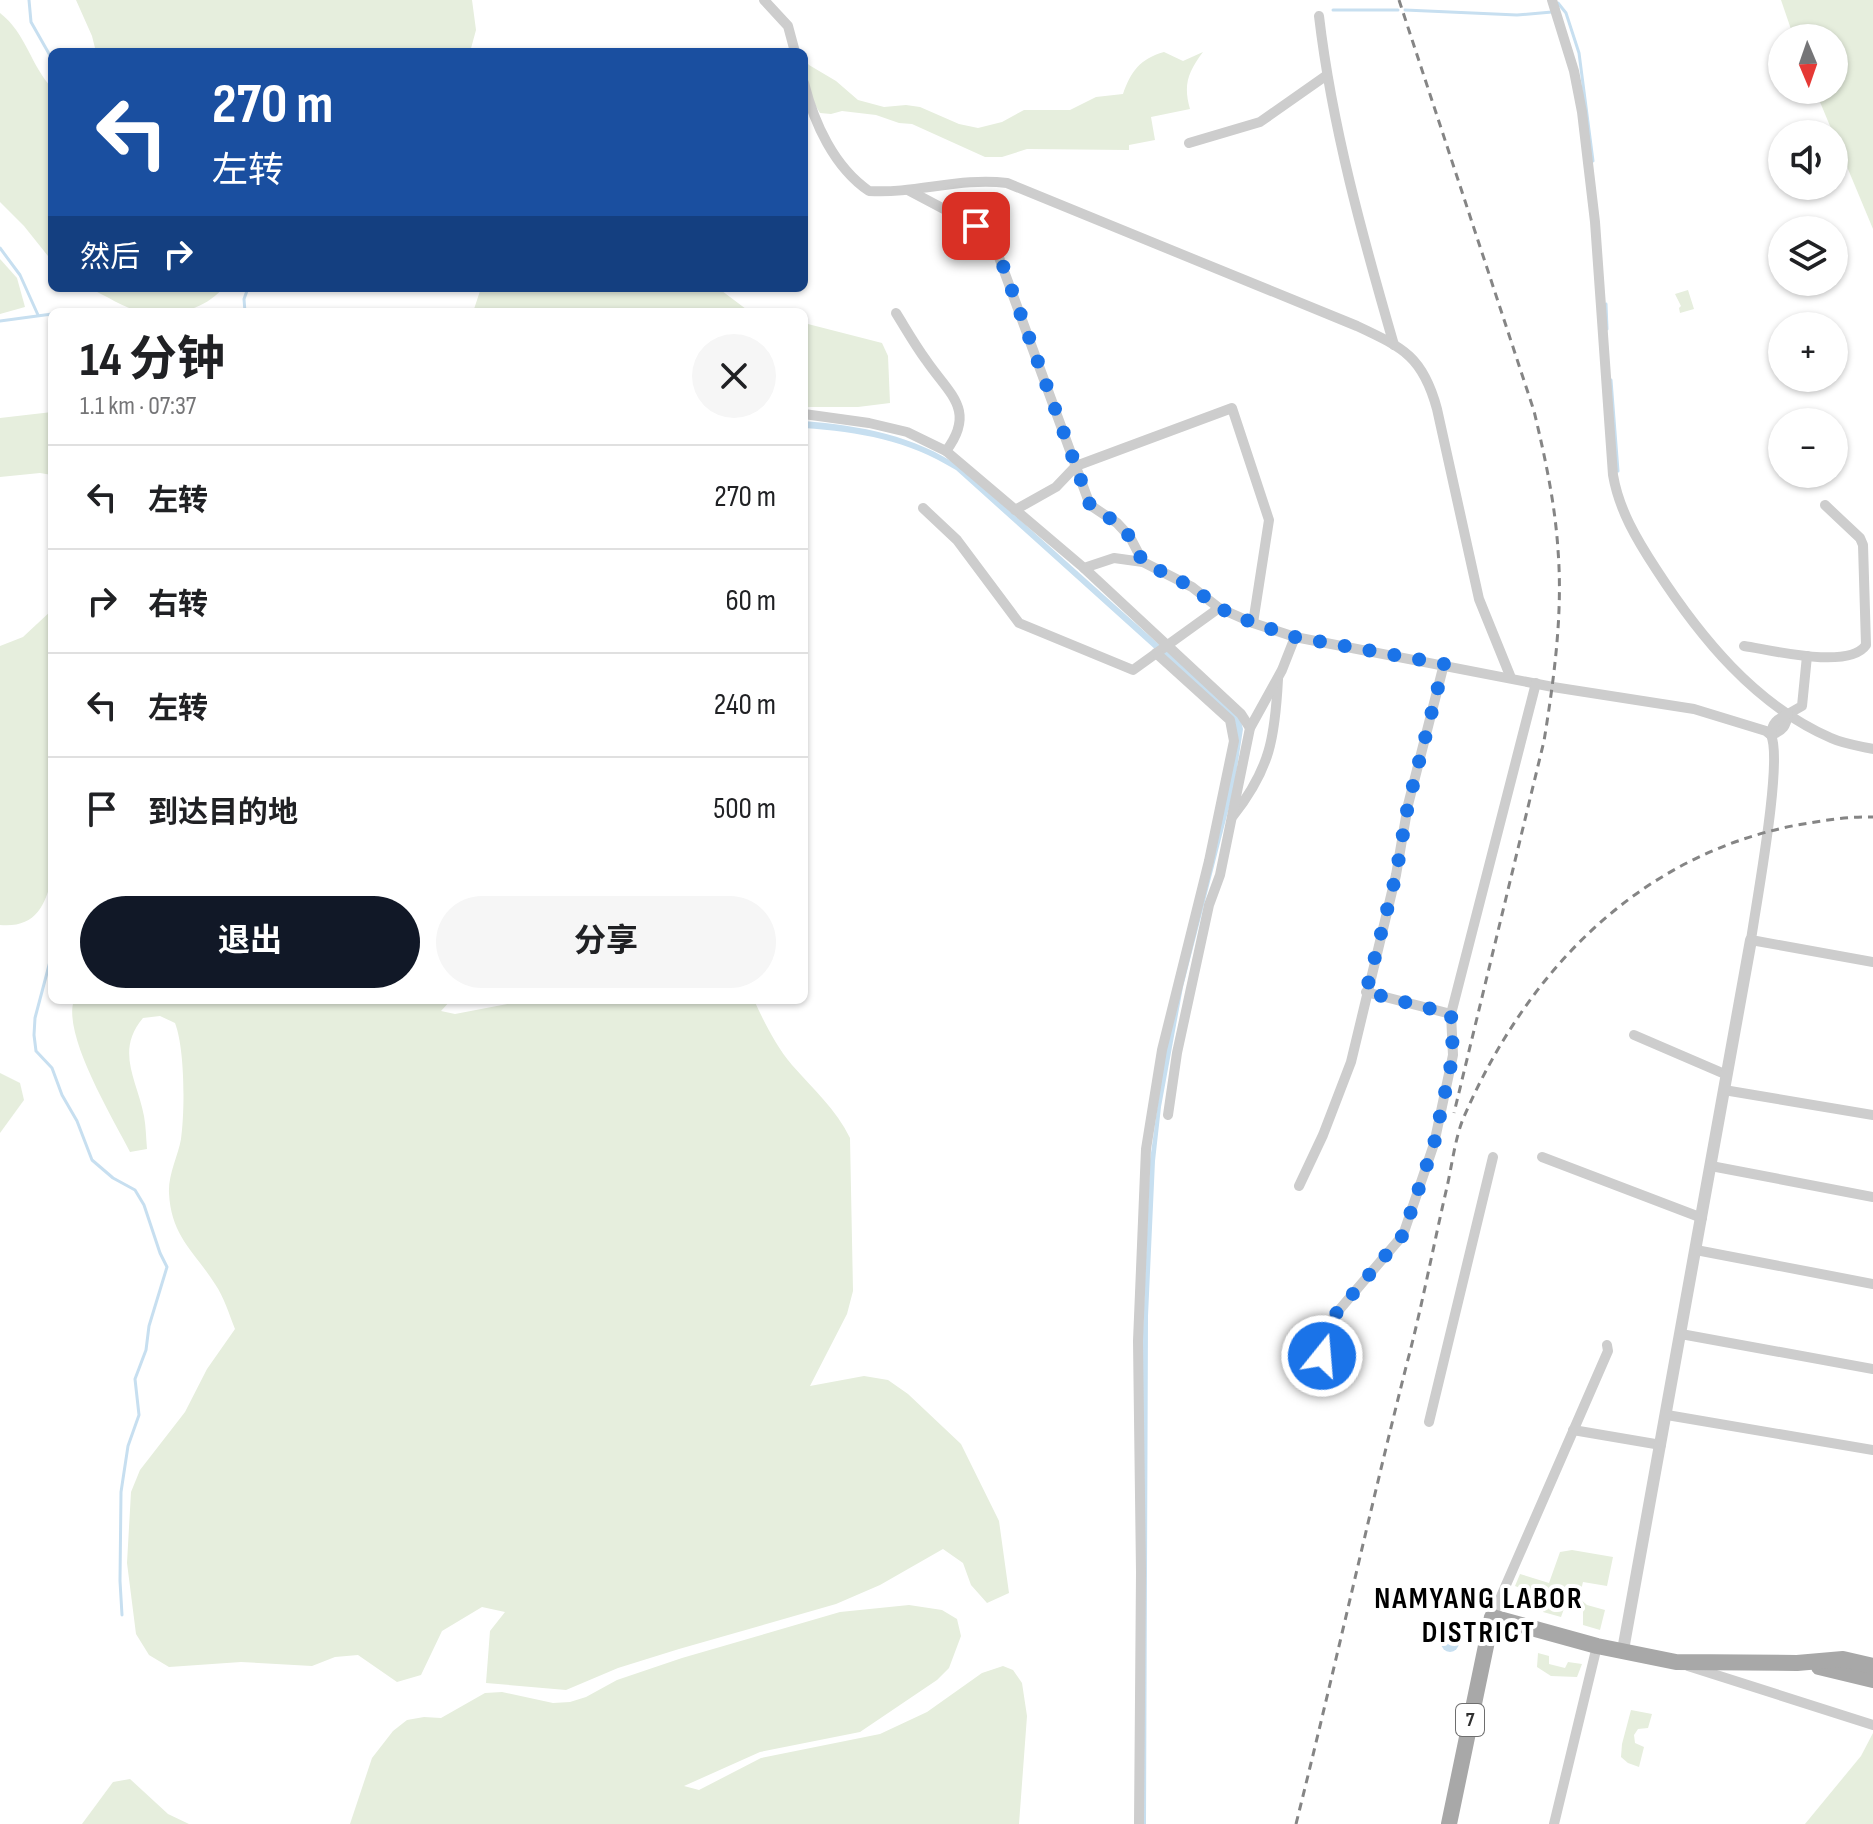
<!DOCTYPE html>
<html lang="zh">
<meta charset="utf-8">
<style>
body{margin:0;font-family:"Sofia Sans Condensed","Noto Sans SC",sans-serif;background:#f6f6f6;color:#202124;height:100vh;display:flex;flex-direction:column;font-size:30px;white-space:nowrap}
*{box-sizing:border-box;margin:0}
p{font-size:26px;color:#757577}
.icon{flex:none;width:44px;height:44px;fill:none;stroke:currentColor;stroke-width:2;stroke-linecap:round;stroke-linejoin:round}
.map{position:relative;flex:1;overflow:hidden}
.sheet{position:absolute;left:48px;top:308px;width:760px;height:696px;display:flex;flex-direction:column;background:#fff;border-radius:12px;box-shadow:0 2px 6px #0004}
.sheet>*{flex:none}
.banner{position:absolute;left:48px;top:48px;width:760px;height:244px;border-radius:12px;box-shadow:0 2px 6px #0004;background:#1a4fa0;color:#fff;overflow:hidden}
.needle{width:52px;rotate:178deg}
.tools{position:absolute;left:1768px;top:24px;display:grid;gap:16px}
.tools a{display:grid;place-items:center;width:80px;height:80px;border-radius:50%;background:#fff;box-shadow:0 2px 6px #0004;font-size:40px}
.pin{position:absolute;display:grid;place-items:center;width:68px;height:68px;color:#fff;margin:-34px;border-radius:16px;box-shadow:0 4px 12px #0006}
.me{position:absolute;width:88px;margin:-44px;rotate:17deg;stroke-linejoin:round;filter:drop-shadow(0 0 6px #0008)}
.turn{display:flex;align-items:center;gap:28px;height:168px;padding:0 32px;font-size:36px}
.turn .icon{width:104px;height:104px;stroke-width:2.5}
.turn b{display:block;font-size:56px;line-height:68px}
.then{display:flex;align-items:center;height:76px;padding:0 32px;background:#0003;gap:16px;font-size:30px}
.round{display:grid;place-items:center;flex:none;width:84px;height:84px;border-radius:42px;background:#f6f6f6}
.headline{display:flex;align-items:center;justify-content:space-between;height:136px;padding:0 32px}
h1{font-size:48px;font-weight:700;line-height:60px}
.primary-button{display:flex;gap:16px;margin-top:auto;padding:16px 32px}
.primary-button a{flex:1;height:92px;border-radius:48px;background:#111827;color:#fff;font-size:32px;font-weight:700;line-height:92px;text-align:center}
.primary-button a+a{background:#f6f6f6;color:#202124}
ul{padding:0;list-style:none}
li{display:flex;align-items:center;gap:24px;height:104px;padding:0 32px;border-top:2px solid #e0e0e0}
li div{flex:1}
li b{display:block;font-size:30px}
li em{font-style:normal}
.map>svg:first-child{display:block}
.green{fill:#e6eedd}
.water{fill:#c7dff0}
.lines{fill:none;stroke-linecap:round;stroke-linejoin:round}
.stream{stroke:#c7dff0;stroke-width:3}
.minor{stroke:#cdcdcd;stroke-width:10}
.tertiary{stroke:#cdcdcd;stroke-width:12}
.primary{stroke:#a8a8a8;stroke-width:16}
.rail{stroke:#858585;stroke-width:3;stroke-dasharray:8 6;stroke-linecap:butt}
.route{stroke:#1a73e8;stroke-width:14;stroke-dasharray:0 25.2}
.labels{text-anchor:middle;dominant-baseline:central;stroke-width:8;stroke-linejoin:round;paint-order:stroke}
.shield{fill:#fff;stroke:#6e6e6e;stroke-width:2}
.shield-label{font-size:20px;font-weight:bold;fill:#303030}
.district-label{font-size:30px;font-weight:bold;letter-spacing:2px;fill:#000;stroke:#fff}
</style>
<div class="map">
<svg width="1873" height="1824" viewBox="0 0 1873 1824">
<rect width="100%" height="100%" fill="#fff"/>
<g class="green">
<polygon points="76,0 472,0 476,30 470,52 96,52 92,36"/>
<polygon points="1781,0 1873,0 1873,229 1815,90 1834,90 1834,38 1794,38"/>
<path d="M0 13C26 33 31 66 52 88V261L24 226 0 202Z"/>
<path d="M1164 52 1183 61 1203 52C1188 72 1183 85 1190 109L1151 117 1155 140 1129 145V150L1027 149 1002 157H985L912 124 899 123 876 115 842 111 831 114 820 113C810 98 804 77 804 59L809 65 836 81 858 100 884 107 906 105 920 107 959 124 978 128 1002 122 1024 110H1070L1096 97 1123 94C1131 71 1140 59 1164 52Z"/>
<polygon points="0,259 17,278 25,307 0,314"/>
<path d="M89 288H223C205 310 170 318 141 312 124 308 105 295 89 288Z"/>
<polygon points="481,288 718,288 746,309 758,312 473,312"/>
<polygon points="1688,290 1694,309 1680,313 1679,308 1681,306 1675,294"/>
<polygon points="804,323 882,343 888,356 890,403 858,407 804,407"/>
<polygon points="52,412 52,475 40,473 0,477 0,418"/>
<path d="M52 610V877C45 908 34 928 0 925V646L23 637Z"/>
<path d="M74 1000H451L441 1011 455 1014 529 1000H754C764 1022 776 1046 792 1065 813 1089 836 1109 850 1138L853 1291 847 1314 810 1386 864 1376 888 1380 908 1394 961 1444 999 1521 1009 1593 987 1603 971 1585 963 1563 943 1549 880 1585 836 1604 679 1649 618 1668 566 1690 486 1683 490 1631 505 1612 482 1607 442 1631 421 1675 397 1682 358 1655 335 1657 312 1666 241 1662 169 1667 149 1655 136 1634 127 1563 131 1492 140 1470 185 1412 207 1369 235 1329C229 1314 224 1297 215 1284 194 1251 171 1236 169 1193 168 1175 178 1156 181 1139 185 1110 185 1049 175 1023L160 1016 143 1018C115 1051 137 1080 144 1116 146 1127 146 1138 147 1149L130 1152C113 1118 62 1035 74 1000Z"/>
<polygon points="0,1073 20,1083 24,1100 0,1133"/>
<polygon points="1572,1550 1613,1557 1607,1586 1583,1582 1579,1598 1587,1605 1605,1610 1600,1630 1583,1625 1583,1610 1565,1606 1561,1617 1543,1612 1544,1597 1515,1586 1520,1574 1549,1583 1560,1552"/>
<polygon points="909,1605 942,1610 957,1619 961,1636 949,1668 937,1680 860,1732 760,1752 684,1786 699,1790 761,1758 880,1734 927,1712 982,1673 1003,1666 1013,1670 1022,1683 1027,1716 1019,1824 350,1824 372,1758 393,1731 407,1720 424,1717 441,1718 485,1693 502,1692 553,1703 570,1702 586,1697 617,1680 682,1658 840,1612"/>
<polygon points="1538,1653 1549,1656 1549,1664 1565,1668 1568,1662 1582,1664 1577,1677 1551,1676 1537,1667"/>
<polygon points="1631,1710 1652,1714 1648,1728 1638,1729 1634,1735 1635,1743 1644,1747 1639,1767 1628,1763 1621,1757 1622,1744"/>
<polygon points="1873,1733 1873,1824 1805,1824 1861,1756"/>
<polygon points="130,1779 168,1814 189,1824 82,1824 113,1782"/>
</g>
<g class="water">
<path d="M804 421C861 426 914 435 962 468L1230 708 1241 721 1243 729 1234 788 1183 987 1161 1107 1155 1161 1148 1316 1146 1824H1142V1353L1150 1160 1165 1052 1237 738 1207 696 956 470C907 440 860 432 804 428Z"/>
<circle cx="1450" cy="1643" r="9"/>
</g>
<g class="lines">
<g class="stream">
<polyline points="29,0 31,22 52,59"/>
<polyline points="1558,3 1566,13 1579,53 1593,161"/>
<polyline points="1333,10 1398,10"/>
<polyline points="1405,10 1517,15 1552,12"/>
<polyline points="0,248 20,275 38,315"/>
<polyline points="1606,304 1607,329"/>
<polyline points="245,312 244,299 248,288"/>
<polyline points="0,321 52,314"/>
<polyline points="1611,380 1618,471"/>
<polyline points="52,954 35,1018 34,1035 36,1051 52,1068 62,1095 77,1121 92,1160 113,1178 135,1190 144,1205 160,1253 167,1267 149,1326 146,1350 135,1379 139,1415 128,1446 121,1492 120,1581 122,1615"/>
</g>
<g class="minor">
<polyline points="764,0 788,26 795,52"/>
<path d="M1552 0 1574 71 1582 112 1595 222 1613 475C1619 510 1637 540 1656 569 1700 637 1755 705 1831 738 1844 744 1860 746 1873 749"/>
<path d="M1319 16C1332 127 1363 238 1394 345"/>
<path d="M804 83C814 123 834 167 869 191 916 194 960 177 1007 183L1357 326C1404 348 1423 357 1437 409L1479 599 1511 678"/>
<polyline points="1189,143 1260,122 1327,75"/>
<polyline points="908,190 976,226 993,241 1090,505 1117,523 1130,537 1143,562 1192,587 1219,608 1253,623 1295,637"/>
<path d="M896 313C906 329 915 345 926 360 949 394 977 410 946 451"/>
<polyline points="804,414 869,423 907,432 946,451 1084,568 1114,558 1143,562"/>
<polyline points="923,508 957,540 1019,623 1133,670 1219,608"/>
<polyline points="1015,510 1056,487 1076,466 1232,408 1269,520 1253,623"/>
<polyline points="1084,568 1241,714 1250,728"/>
<path d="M1744 646C1771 650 1849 670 1866 645L1863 545 1860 538 1825 505"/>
<path d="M1771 735C1783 731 1786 726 1788 714L1802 706 1807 656"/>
<path d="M1771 735C1772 723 1777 719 1788 714"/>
<path d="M1233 816C1270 769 1275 738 1278 679"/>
<polyline points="1366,992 1451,1014"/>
<polyline points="1634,1035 1727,1075"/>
<polyline points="1724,1090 1873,1115"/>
<path d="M1168 1115 1177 1053 1209 905 1220 875 1250 728 1282 670 1295 637 1553 687 1694 709 1766 731 1771 735C1783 761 1756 904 1751 940L1873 962"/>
<polyline points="1542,1157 1702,1218"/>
<polyline points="1711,1166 1873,1197"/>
<polyline points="1299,1186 1323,1135 1351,1062 1396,875 1408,805 1444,664"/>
<polyline points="1696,1250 1873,1284"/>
<polyline points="1681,1334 1873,1369"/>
<polyline points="1322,1356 1327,1330 1334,1316 1403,1235 1434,1144 1453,1055 1451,1014 1536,683"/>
<polyline points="1667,1415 1873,1450"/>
<polyline points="1429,1422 1493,1157"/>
<polyline points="1573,1430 1661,1445"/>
<polyline points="1492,1617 1608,1351 1607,1345"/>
<polyline points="1688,1666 1873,1725"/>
<polyline points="1139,1824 1141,1572 1138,1341 1146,1149 1162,1050 1209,861 1234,741 1230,720 1156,653"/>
<polyline points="1554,1824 1597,1646"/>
</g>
<polyline class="tertiary" points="1623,1650 1751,940"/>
<g class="primary">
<polyline points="1819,1667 1873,1680"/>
<polyline points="1449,1824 1492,1617 1597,1646 1676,1662 1797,1663 1843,1659 1873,1666"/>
</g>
<g class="rail">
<path d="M1399 0 1534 411C1545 457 1555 503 1558 550 1563 614 1554 679 1544 741L1454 1113"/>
<path d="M1296 1824C1334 1672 1368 1518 1406 1367 1422 1307 1433 1247 1447 1187 1452 1165 1455 1139 1463 1119 1526 972 1637 856 1797 825 1822 821 1847 816 1873 817"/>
</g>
</g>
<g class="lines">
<polyline class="route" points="976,226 987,234 998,252 1090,505 1117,523 1130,537 1143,562 1192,587 1219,608 1253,623 1295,637 1444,664 1408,805 1396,875 1366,992 1451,1014 1453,1055 1434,1144 1403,1235 1334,1316 1327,1330 1322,1356"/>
</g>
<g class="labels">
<rect class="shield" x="1456" y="1704" width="28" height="32" rx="6"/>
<g class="shield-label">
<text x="1470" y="1720">7</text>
</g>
<g class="district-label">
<text x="1479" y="1599">NAMYANG LABOR<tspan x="1479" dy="34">DISTRICT</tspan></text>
</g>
</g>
</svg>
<div class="tools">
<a><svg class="needle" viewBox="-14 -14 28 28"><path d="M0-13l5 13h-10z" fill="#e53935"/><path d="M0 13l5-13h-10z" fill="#757577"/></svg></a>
<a><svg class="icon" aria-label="sound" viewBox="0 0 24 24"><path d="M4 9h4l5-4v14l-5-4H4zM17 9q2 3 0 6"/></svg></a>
<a><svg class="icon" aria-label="layers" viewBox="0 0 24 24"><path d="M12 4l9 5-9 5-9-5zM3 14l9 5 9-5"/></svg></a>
<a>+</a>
<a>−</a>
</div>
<div class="pin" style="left:976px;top:226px;background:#d93025"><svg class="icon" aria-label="arrive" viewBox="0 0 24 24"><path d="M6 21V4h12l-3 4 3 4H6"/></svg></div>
<svg class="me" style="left:1322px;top:1356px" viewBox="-20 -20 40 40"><circle r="17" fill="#1a73e8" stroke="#fff" stroke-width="3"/><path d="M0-11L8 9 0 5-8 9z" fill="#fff"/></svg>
<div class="banner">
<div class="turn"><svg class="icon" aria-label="left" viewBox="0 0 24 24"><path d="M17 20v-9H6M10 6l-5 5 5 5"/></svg><div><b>270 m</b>左转</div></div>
<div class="then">然后<svg class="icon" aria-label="right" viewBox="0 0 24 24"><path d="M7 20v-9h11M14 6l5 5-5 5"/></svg></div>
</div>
<section class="sheet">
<div class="headline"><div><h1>14 分钟</h1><p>1.1 km · 07:37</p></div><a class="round"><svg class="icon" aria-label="close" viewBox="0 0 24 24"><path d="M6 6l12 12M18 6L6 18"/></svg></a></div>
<ul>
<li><svg class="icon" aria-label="left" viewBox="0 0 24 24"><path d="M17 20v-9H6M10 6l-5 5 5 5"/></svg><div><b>左转</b></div><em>270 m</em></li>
<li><svg class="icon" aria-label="right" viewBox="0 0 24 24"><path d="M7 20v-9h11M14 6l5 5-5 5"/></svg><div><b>右转</b></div><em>60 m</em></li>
<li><svg class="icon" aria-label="left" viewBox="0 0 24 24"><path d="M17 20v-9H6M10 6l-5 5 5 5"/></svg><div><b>左转</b></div><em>240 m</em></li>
<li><svg class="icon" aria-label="arrive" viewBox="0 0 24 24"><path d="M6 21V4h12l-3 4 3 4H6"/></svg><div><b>到达目的地</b></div><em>500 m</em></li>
</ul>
<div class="primary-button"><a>退出</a><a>分享</a></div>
</section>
</div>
